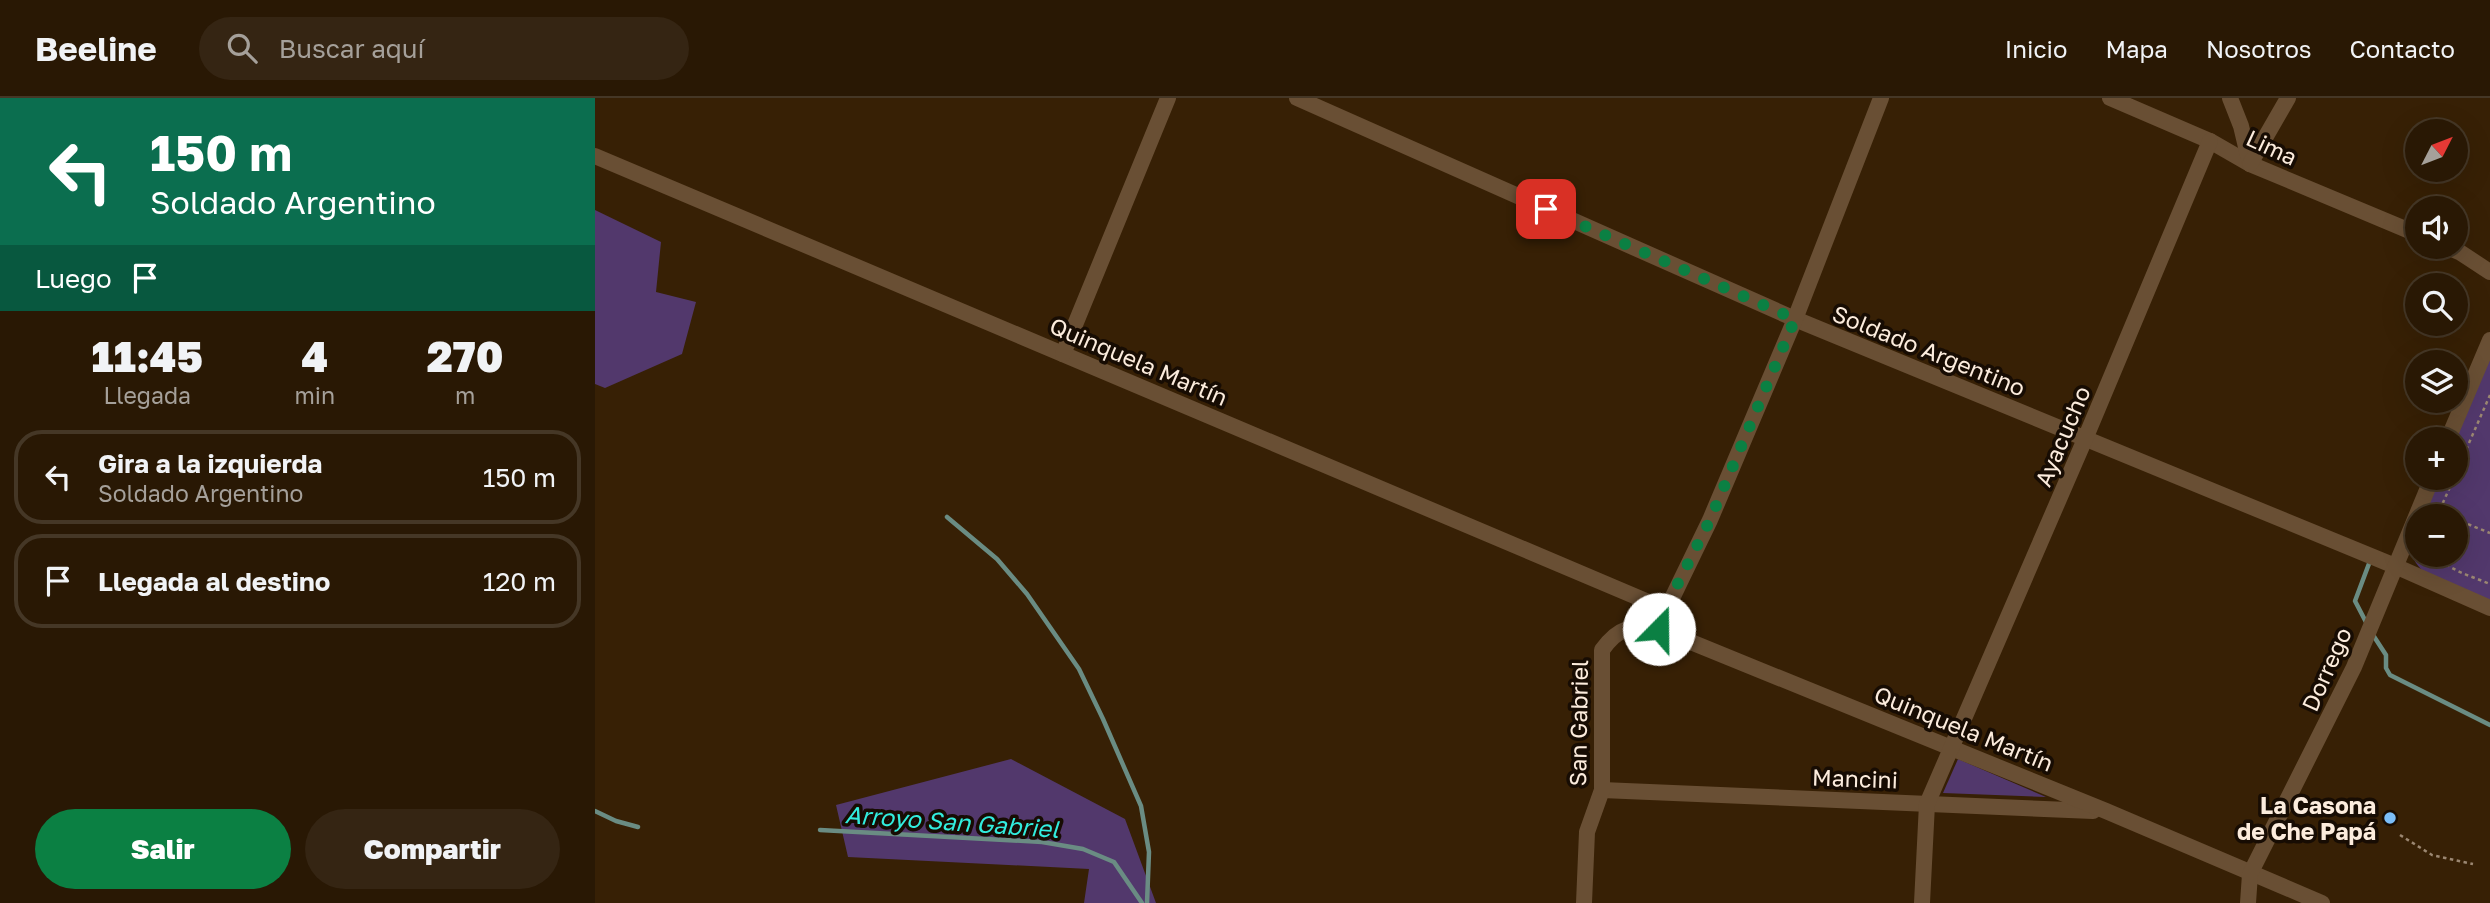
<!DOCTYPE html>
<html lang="es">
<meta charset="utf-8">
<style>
body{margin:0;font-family:"Golos Text",sans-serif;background:#352513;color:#f1f3f6;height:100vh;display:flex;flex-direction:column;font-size:26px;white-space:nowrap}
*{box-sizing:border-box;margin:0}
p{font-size:23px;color:#a5a09a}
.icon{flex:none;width:38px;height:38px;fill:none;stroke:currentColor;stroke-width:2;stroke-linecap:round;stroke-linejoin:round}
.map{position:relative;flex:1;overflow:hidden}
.side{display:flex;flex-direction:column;background:#291804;width:595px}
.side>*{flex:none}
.guide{background:#0b6e4f;color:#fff;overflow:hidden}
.needle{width:46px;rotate:48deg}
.tools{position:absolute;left:1810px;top:21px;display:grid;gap:14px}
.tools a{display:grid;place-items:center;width:63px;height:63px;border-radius:50%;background:#291804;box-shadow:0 7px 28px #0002,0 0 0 2px #453726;font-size:35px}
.pin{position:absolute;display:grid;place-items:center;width:60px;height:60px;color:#fff;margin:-30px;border-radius:14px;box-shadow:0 4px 10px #0006}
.me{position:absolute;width:77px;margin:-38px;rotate:22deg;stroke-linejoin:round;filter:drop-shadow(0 0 5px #0008)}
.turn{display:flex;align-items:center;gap:24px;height:147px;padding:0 35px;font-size:32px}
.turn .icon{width:91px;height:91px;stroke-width:2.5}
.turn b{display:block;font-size:49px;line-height:60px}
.then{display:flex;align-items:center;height:66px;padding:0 35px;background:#0003;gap:14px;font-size:26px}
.eta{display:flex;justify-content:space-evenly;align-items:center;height:119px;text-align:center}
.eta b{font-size:42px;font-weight:800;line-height:49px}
.action{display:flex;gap:14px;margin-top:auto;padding:14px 35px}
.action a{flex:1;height:80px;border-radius:42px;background:#0b8043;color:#fff;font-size:28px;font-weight:800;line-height:80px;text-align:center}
.action a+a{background:#352513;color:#f1f3f6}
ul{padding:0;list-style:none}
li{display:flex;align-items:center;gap:21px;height:94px;margin:0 14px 10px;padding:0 21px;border:4px solid #453726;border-radius:28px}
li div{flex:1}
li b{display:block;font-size:26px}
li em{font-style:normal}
header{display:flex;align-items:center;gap:42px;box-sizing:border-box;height:98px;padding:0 35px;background:#291804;border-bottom:2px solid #453726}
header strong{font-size:33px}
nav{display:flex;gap:38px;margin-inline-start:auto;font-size:24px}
.search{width:490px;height:63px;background:#352513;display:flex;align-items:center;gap:18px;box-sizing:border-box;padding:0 24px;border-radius:38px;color:#a5a09a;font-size:26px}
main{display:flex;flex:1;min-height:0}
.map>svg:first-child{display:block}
.green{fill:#52386c}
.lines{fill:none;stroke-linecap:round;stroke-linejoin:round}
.stream{stroke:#6a8c83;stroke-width:4.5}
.path{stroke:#9b8772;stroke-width:2.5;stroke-dasharray:3.5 3.5;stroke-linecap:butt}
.minor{stroke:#694f34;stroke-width:16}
.route{stroke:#0b8043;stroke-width:12;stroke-dasharray:0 21.6}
.poi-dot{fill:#7bbef9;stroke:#170c03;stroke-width:2.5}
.labels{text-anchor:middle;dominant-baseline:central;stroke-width:7;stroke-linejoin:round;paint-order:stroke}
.street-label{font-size:23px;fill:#fcecdd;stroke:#170c03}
.poi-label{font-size:23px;font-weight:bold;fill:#fcecdd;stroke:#170c03;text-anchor:end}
.water-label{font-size:24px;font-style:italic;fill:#32edde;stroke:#170c03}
</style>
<header>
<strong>Beeline</strong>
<div class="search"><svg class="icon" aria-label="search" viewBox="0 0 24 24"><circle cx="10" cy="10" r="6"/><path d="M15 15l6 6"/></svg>Buscar aquí</div>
<nav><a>Inicio</a><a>Mapa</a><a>Nosotros</a><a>Contacto</a></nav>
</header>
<main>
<section class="side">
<div class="guide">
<div class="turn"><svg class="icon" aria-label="left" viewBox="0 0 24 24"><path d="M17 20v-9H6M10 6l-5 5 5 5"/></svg><div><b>150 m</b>Soldado Argentino</div></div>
<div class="then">Luego<svg class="icon" aria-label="arrive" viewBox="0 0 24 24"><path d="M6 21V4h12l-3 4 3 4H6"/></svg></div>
</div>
<div class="eta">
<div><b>11:45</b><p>Llegada</p></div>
<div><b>4</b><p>min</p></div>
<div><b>270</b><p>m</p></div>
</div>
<ul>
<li><svg class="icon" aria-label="left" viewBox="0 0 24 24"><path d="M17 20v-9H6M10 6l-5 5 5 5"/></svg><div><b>Gira a la izquierda</b><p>Soldado Argentino</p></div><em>150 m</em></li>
<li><svg class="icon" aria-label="arrive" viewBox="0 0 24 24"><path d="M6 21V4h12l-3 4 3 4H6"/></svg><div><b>Llegada al destino</b></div><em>120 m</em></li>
</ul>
<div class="action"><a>Salir</a><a>Compartir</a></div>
</section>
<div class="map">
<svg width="1895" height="805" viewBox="0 0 1895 805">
<rect width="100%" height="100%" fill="#372005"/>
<g class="green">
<polygon points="0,112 66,144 61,194 101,204 87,256 10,290 0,286"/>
<path d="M1895 256V502L1829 474C1813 459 1815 449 1822 430V457H1860V418H1827L1843 380H1860V341Z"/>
<polygon points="416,661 530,721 561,805 489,805 494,771 253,759 241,707"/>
<polygon points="1363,661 1451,699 1348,695"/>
</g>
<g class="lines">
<g class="stream">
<polyline points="352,419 402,461 432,496 484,571 508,621 546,708 554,754 552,805"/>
<polyline points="1772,526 1760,503 1775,463"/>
<polyline points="1778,537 1791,557 1791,570 1795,577 1895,627"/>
<polyline points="0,713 21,723 43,729"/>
<polyline points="225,732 447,744 488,751 519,764 547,805"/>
</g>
<g class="path">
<polyline points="1860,377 1895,297"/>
<polyline points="1842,418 1859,380"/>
<polyline points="1860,421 1895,435"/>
<path d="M1841 457C1855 473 1876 478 1895 486"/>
<polyline points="1805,737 1837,757 1878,766"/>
</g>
<g class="minor">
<polyline points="702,0 1200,221 1800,468 1895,510"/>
<polyline points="1515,0 1615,43 1655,66 1822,136"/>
<polyline points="1635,0 1646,28 1655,66"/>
<polyline points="0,58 1070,511"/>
<polyline points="1655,66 1693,0"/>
<polyline points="1852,149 1866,155 1895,174"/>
<polyline points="468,256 573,0"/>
<polyline points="1853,341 1895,242"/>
<polyline points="1068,519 1115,422 1200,221 1286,0"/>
<polyline points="1007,692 1498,713"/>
<path d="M989 805 992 734 1007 692V552C1025 527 1035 529 1064 531L1511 713 1727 805"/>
<polyline points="1327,805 1332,706 1490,341 1615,43"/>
<polyline points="1653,805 1655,776 1759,569 1837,380"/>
</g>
</g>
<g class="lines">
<polyline class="route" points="951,111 1200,221 1115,422 1070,511 1064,531"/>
</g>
<circle class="poi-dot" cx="1795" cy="720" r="7"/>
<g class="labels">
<g class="street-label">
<text transform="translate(1677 49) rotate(25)">Lima</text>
<text transform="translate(1334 252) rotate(22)">Soldado Argentino</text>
<text transform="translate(544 263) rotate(23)">Quinquela Martín</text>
<text transform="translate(1467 338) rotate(-67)">Ayacucho</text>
<text transform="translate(1731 571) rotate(-66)">Dorrego</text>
<text transform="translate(983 625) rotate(-89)">San Gabriel</text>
<text transform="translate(1369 630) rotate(22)">Quinquela Martín</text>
<text transform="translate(1260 680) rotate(2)">Mancini</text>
</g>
<g class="poi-label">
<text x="1781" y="707">La Casona<tspan x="1781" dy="26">de Che Papá</tspan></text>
</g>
<g class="water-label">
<text transform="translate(357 723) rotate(4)">Arroyo San Gabriel</text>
</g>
</g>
</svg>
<div class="tools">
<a><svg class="needle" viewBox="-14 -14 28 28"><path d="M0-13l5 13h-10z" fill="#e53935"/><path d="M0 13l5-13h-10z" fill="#a5a09a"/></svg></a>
<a><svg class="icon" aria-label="sound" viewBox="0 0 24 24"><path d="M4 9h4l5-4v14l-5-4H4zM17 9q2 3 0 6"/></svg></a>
<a><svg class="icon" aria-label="search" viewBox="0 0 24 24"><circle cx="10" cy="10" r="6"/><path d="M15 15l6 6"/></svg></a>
<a><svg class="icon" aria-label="layers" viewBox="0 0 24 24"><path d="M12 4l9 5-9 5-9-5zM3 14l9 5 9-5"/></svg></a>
<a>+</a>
<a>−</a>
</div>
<div class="pin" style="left:951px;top:111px;background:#d93025"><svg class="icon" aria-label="arrive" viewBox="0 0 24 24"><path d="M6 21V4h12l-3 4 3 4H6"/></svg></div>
<svg class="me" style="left:1064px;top:531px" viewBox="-20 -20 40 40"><circle r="19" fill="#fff"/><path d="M0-13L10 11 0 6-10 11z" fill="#0b8043"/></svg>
</div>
</main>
